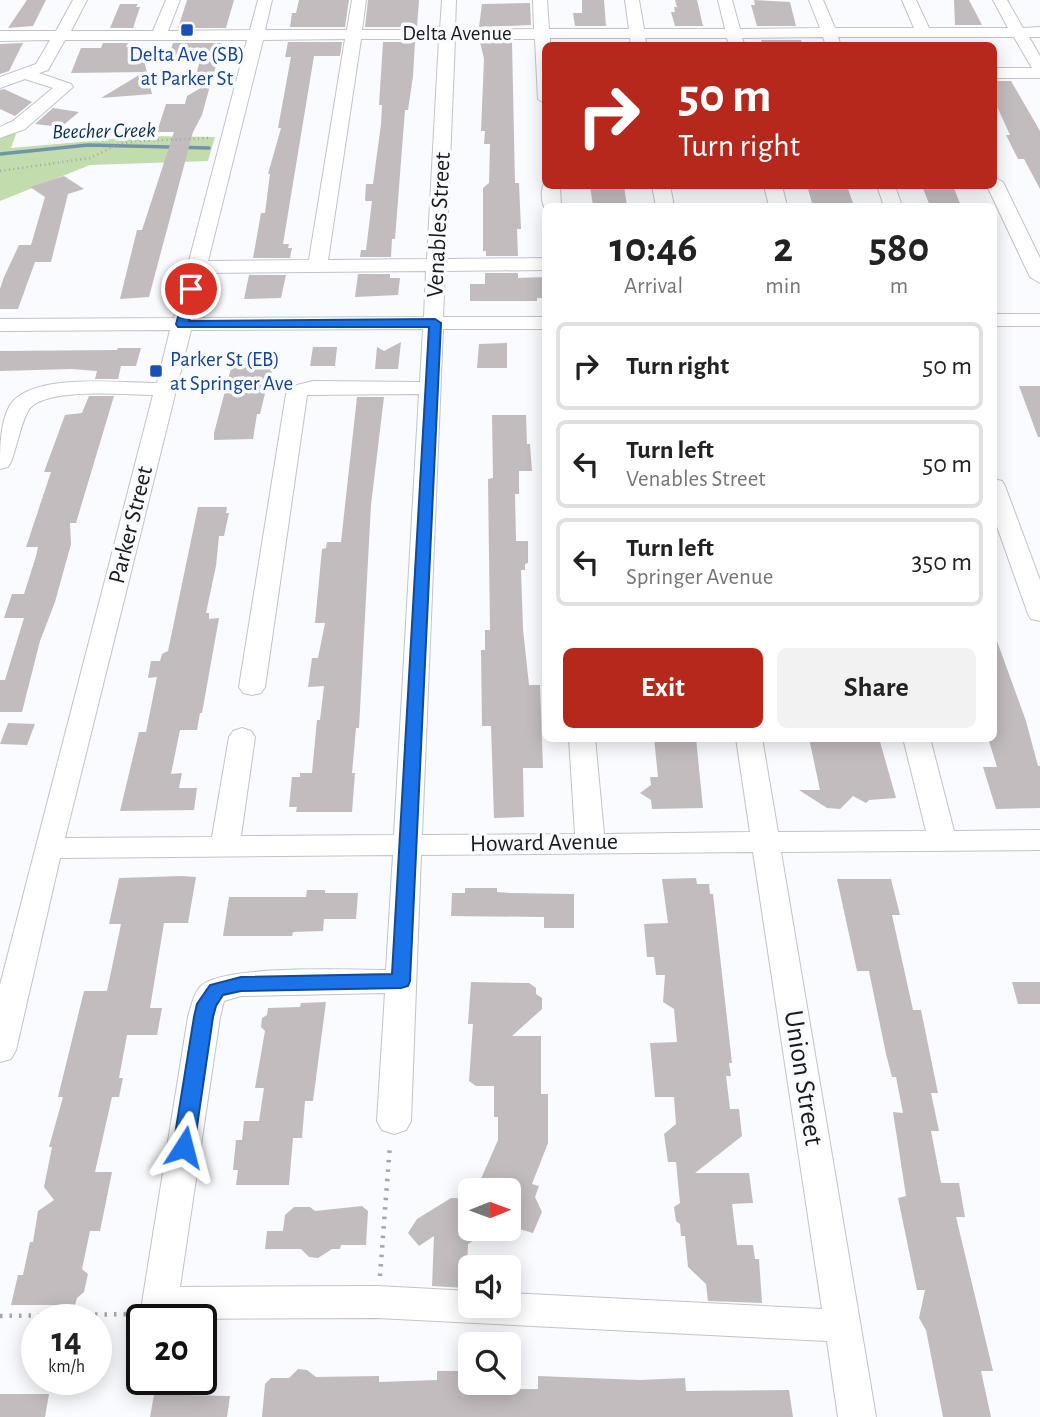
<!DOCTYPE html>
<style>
body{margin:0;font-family:"Alegreya Sans",sans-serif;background:#f2f2f2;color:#222;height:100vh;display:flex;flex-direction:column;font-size:26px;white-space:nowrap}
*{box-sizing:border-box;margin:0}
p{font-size:23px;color:#767676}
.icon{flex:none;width:38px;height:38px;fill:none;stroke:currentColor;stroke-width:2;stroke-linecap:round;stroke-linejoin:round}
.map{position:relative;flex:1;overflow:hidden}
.drawer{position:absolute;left:542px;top:203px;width:455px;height:539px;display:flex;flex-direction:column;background:#fff;border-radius:10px;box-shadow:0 4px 18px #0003}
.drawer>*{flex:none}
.top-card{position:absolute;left:542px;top:42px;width:455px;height:147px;border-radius:10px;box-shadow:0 4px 18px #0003;background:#b6281b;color:#fff;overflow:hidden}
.needle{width:46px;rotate:89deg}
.controls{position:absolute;left:458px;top:1178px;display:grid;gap:14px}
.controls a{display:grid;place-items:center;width:63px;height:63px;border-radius:10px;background:#fff;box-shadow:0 4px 18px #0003;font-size:35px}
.speed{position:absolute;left:21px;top:1304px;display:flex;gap:14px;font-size:35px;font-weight:700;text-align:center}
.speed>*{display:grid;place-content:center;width:91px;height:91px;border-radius:50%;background:#fff;box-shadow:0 4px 18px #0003;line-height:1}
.speed small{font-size:18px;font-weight:400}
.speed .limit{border:4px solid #111;border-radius:10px;background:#fff;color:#111}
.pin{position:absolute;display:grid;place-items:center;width:60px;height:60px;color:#fff;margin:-30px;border:4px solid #fff;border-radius:50%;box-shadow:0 2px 7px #0007}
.me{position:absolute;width:77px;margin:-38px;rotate:9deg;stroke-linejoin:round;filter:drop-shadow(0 0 5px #0008)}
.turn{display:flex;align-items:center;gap:24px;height:147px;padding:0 21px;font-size:32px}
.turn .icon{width:91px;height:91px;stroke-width:2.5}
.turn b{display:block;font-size:49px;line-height:60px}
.eta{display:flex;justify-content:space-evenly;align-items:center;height:119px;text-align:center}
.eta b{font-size:42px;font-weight:700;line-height:49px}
.cta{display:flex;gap:14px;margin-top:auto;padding:14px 21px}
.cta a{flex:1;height:80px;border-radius:10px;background:#b6281b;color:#fff;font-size:28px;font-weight:700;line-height:80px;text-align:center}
.cta a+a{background:#f2f2f2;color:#222}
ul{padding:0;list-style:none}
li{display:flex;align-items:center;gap:21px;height:88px;margin:0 14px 10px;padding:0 7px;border:4px solid #e0e0e0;border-radius:10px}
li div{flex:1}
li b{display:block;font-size:26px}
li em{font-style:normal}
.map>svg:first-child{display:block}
.green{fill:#c2dcad}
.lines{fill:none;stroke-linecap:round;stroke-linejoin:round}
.stream{stroke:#7094ac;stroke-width:3.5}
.building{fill:#c3bcbf}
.minor-casing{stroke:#c0c4c9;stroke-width:2}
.path-far1{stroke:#a4a6a8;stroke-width:2.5;stroke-dasharray:1 3.5;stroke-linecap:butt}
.path{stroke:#a4a6a8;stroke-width:4.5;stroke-dasharray:2.5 7;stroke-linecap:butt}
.minor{fill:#fff;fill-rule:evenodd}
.route{fill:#1a73e8;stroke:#114b97;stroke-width:2}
.transit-dot{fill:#1a4fb4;stroke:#f9fbfe;stroke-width:2.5}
.labels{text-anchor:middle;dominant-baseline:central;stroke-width:7;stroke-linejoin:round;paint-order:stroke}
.far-street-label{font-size:21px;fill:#181a1c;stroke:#f9fbfe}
.far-transit-label{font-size:21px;fill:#164399;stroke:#f9fbfe}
.far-water-label{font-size:21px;font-style:italic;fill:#063148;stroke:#f9fbfe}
.street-label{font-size:24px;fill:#181a1c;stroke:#f9fbfe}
.near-street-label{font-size:28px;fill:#181a1c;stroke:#f9fbfe}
</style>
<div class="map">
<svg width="1040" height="1417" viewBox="0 0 1040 1417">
<rect width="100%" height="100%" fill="#f9fbfe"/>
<polygon class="green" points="8,134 16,134 11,148 148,136 215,137 208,161 90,165 0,201 0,136"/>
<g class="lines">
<polyline class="stream" points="0,154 88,145 209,148"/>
</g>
<g class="building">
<polygon points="27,0 46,0 33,26 8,28"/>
<polygon points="187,0 234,0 226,28 178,28"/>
<polygon points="299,0 349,0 345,27 290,27 292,13 296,13"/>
<polygon points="368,0 419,0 417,27 365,27"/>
<polygon points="582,0 604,0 606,26 575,26 573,13 582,13"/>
<polygon points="675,0 697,0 703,26 675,26 671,12 675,12 674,7 677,7"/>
<polygon points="754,0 790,2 796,26 757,26 751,5 755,5"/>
<polygon points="954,0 969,0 982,25 955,25"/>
<polygon points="530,3 531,25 479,27 482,4"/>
<polygon points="120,4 138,4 136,7 140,7 133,28 110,28"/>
<polygon points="761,40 801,40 803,46 763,46"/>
<polygon points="288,42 342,42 340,56 314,56 283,244 289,244 288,248 292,248 290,258 253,258 261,213 265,213 270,174 268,174 281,128 278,128 291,57 285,57"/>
<polygon points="383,42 415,42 413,76 408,110 405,110 395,239 392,239 391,257 360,257 361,250 366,250 372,201 365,201 366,184 373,184 381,124 382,105 379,105"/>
<polygon points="480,42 512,42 515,183 519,183 521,229 517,229 518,256 486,256 486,251 483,251 483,188 489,183 490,144 484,144 485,131 481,131 484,59"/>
<polygon points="23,43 9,71 0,74 0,44"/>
<polygon points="103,43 128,43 126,47 141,47 152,94 101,98 144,72 71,73 81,48 101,48"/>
<polygon points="173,43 222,43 213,77 195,77 200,61 167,61"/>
<polygon points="994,81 1011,81 1040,131 1040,189 1024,159 1018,159 1006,135 1010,135 994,100"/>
<polygon points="211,82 202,115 193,132 149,297 120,299 137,230 142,230 174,132 157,132 166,104 185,104 187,96"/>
<polygon points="4,89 32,102 15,116 0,109 0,90"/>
<polygon points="53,108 79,112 61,127 35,124"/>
<polygon points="64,176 84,189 68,194 51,262 35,262 18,309 0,309 0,289 4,277 19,245 31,245 45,197 30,187"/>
<polygon points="590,186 624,186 627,206 593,206"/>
<polygon points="807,186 847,186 854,206 813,206"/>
<polygon points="922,186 953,186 961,206 930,206"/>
<polygon points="485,273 518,273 518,278 546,277 546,298 537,298 537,301 470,301 470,284 485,284"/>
<polygon points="358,274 390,274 390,278 400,278 398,295 355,297"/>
<polygon points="249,275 286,275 281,298 244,299"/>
<polygon points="401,342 398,369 375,369 377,347 384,351"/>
<polygon points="507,343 507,368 477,368 479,344"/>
<polygon points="313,347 337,347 335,366 310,366"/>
<polygon points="118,348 141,348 136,366 121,366 118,379 95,379 97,371 72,369 0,371 0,351 117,350"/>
<polygon points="274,355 272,373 270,373 260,414 257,414 253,439 214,440 214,433 234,357"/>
<polygon points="1019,386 1040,386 1040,437 1038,437"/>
<polygon points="89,396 114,396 76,523 70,523 71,544 55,602 40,641 22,712 0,712 0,680 5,680 24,618 4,618 12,594 24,594 36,556 38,547 26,547 51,472 44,472 65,415 82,413"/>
<polygon points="357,397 384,397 371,505 359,728 356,728 352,773 355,773 352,812 296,812 297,807 289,807 292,777 300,777 300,773 312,773 317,720 320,720 324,686 308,687 312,658 318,658 325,623 315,623 322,549 326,548 327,542 341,542"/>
<polygon points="492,415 526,415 527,444 530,444 532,471 519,471 519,494 515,494 516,541 528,541 528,563 525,564 525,570 521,570 523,629 529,685 540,685 543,768 523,768 524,817 494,818 491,726 482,726 481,650 485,650 485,630 490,630 488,479 493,478"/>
<polygon points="198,507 227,507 226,513 229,513 224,536 219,536 216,566 206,613 209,613 209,619 219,618 202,713 200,713 197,730 180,730 171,774 182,773 179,788 197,788 194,810 120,811 139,732 146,732 157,677 148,678 151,661 160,661 162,654 168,651"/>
<polygon points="997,641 1026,721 1038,766 1040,766 1040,808 996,809 983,767 997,767 988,738 994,738 994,642"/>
<polygon points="8,723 35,724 27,745 0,744"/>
<polygon points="654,738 696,738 703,808 652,809 651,800 640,793 651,785 650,777 658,777"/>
<polygon points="809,738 879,738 896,798 869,800 866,803 853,796 840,809 827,808 799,790 820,790"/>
<polygon points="182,876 196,877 188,923 164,923 150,1008 162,1008 157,1035 127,1035 119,1078 123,1078 119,1097 112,1097 95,1172 112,1172 100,1231 90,1231 82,1269 88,1274 84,1292 77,1298 75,1305 11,1305 18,1275 23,1275 30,1242 33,1242 38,1211 54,1200 44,1187 52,1147 49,1147 63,1097 58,1097 84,991 107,991 121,924 109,924 119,878"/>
<polygon points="696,878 697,884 709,884 710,894 713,894 732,1063 729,1063 731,1076 726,1076 730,1109 739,1109 742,1136 695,1173 749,1173 753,1203 732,1204 737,1245 753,1245 755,1259 759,1259 762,1303 708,1301 706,1284 688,1267 685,1236 681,1236 680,1224 676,1221 674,1207 680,1203 676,1162 668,1162 664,1134 676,1124 674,1097 655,1097 650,1043 677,1042 674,1009 663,1002 665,975 656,975 654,957 647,957 644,924 668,923 662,879"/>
<polygon points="837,879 891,879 900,915 892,915 913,1010 921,1010 938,1093 931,1093 939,1131 931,1131 941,1183 959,1183 965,1217 956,1217 993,1371 981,1371 991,1417 943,1417 926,1330 919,1318 925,1290 917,1290 898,1198 906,1196 893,1112 903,1113 896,1077 892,1077 886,1054 869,971 857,971"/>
<polygon points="465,888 497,888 497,892 510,893 574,894 574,928 544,928 544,917 451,916 452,893 465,893"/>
<polygon points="307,890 325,890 325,893 358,893 356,919 324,919 323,931 293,932 292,936 223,936 229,897 306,897"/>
<polygon points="471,982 529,983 536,988 536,994 542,998 542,1009 512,1036 541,1036 541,1094 548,1094 548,1143 532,1184 539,1186 535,1197 542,1212 533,1233 509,1226 509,1190 476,1190 498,1140 498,1117 494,1117 494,1086 476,1086 469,1081 473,1024 468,1024"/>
<polygon points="1012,982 1040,982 1040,1004 1018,1004"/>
<polygon points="326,1002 313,1101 305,1101 302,1138 293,1138 289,1185 236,1185 238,1170 233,1170 236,1140 242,1140 244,1121 259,1121 264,1088 255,1088 265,1031 261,1027 262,1018 267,1015 268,1008 300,1007 301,1003"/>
<polygon points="451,1198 457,1198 471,1215 471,1228 491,1228 468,1244 466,1288 432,1286 434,1236 419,1246 408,1233 417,1219"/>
<polygon points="362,1206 368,1211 366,1245 341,1245 340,1249 332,1249 318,1258 309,1257 301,1249 265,1249 267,1231 283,1231 285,1215 294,1207 310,1207 315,1211"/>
<polygon points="298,1369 307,1370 316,1377 379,1376 379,1382 437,1380 437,1371 471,1371 471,1382 497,1382 497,1389 538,1389 538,1376 640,1380 685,1378 686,1391 789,1390 793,1417 262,1417 265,1384 271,1378 289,1378"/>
<polygon points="155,1389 183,1389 182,1395 230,1396 227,1417 150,1417"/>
<polygon points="0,1394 49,1394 45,1417 0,1417"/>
</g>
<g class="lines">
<g class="minor-casing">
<g id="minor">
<path d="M73 0H87L71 31H153L166 0H180L168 31 250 30 258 0H272L265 30H347L352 0H366L362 30H440L442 0H456L455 30 534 29 533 0H547L549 29H629L625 0H639L644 29H725L718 0H732L740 29 820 28 809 0H823L835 28H914L902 0H916L929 28H1008L993 0H1007L1023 28 1040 27V37H1029L1040 56V78H994V68H1032L1014 37H838L841 46H826L823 37 742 38 745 46H729L727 38H645L647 46H631L630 38H550V46H546V104L538 99 535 39H455L446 259 546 258V270L445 271 443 317H546V329H443L422 835 575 834 569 738H595L604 834 750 832 736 738H762L778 832 926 831 903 738H930L954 831 1040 830V850L781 852 876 1417H838L827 1341 377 1318 160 1319 147 1314 142 1303 188 1017C191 1008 193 994 200 987 220 964 351 970 386 970L393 855 60 858 16 1050 11 1059 0 1062V985L153 395C127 395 42 386 28 411 20 426 17 446 11 462L8 467 0 469C0 447 0 423 10 405 32 372 120 383 157 383L170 330 0 331V319L174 318 247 40H65L48 70 39 73 71 84 73 87 25 129 0 138V127L13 121 53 88 25 79 0 88V77L36 64 50 40 0 41V31H56ZM345 39 309 260 208 261 263 40ZM361 39H439L427 259 328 260ZM426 271 424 317 193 318 205 273ZM423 329 420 382 313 381 293 386 286 394 239 687 243 693 252 695 261 693 265 687 307 395 419 394 394 835 241 836 255 737 251 731 242 728 233 731 229 737 212 837 65 838 191 330ZM753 852 822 1309 509 1293V1306H471V1291L377 1286 180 1287 220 1017 224 1001 241 996 385 993 377 1121 382 1130 394 1134 406 1130 411 1121 421 855Z"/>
<polygon points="994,177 1003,182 1040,258 1040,283 1030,277 987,186 994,186"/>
<path d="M545 182 546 186H560L561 206H546V210C541 204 540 189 545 182Z"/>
<polygon points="652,186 670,186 674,206 656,206"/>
<polygon points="764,186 782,186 787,206 769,206"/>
<polygon points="877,186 895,186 902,206 884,206"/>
<rect x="994" y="314" width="46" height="12"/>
<polygon points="994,479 1002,481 1005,486 1040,580 1040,621 1031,619 1028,614 994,518"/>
</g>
</g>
<polyline class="path-far1" points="0,171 90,158 119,144 138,141 210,138"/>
<g class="path">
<polyline points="380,1276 390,1144"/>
<polyline points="0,1316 134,1314"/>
</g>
<use href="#minor" class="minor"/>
</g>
<polygon class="route" points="191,286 197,289 189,321 435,319 441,323 410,981 408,986 401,988 241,991 223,995 216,1006 213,1017 194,1147 191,1153 184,1155 176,1153 173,1147 194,1017 197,1004 210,985 241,977 392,974 429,327 178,327 176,324 186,289"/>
<g class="transit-dot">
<rect x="180" y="23" width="14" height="14" rx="3.5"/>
<rect x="149" y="364" width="14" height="14" rx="3.5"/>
</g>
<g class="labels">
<g class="far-street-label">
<text x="457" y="33">Delta Avenue</text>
</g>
<g class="far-transit-label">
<text x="187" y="54">Delta Ave (SB)<tspan x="187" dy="24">at Parker St</tspan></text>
<text x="170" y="359" text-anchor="start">Parker St (EB)<tspan x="170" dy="24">at Springer Ave</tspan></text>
</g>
<g class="far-water-label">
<text transform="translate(104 131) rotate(-1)">Beecher Creek</text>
</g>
<g class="street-label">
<text transform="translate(439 225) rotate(-87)">Venables Street</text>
<text transform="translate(131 525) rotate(-76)">Parker Street</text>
<text transform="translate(544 843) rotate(-1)">Howard Avenue</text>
</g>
<g class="near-street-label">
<text transform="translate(803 1078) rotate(81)">Union Street</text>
</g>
</g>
</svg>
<div class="controls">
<a><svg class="needle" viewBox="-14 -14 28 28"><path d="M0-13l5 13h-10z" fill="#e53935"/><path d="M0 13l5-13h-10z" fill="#767676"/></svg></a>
<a><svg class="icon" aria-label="sound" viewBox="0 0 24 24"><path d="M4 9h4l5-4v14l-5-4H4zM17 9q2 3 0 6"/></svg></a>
<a><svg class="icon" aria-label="search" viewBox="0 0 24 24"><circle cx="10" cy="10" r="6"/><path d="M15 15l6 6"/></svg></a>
</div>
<div class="speed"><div>14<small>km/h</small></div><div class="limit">20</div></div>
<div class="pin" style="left:191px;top:289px;background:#d93025"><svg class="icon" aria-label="arrive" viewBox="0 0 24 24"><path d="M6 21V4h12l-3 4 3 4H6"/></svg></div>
<svg class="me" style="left:184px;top:1147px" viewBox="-20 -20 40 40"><path d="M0-17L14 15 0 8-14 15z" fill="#1a73e8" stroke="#fff" stroke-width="4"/></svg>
<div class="top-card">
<div class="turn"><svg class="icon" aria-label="right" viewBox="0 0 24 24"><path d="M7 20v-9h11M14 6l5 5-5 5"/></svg><div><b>50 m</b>Turn right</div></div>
</div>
<section class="drawer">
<div class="eta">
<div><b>10:46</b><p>Arrival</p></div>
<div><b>2</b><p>min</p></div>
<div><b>580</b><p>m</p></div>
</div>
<ul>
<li><svg class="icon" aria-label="right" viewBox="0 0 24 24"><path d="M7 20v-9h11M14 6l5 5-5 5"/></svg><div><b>Turn right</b></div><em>50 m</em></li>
<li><svg class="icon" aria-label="left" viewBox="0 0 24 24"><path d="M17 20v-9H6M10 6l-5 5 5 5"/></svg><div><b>Turn left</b><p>Venables Street</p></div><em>50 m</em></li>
<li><svg class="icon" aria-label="left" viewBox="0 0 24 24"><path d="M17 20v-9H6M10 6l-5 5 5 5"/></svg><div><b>Turn left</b><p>Springer Avenue</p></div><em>350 m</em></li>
</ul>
<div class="cta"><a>Exit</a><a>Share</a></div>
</section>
</div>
